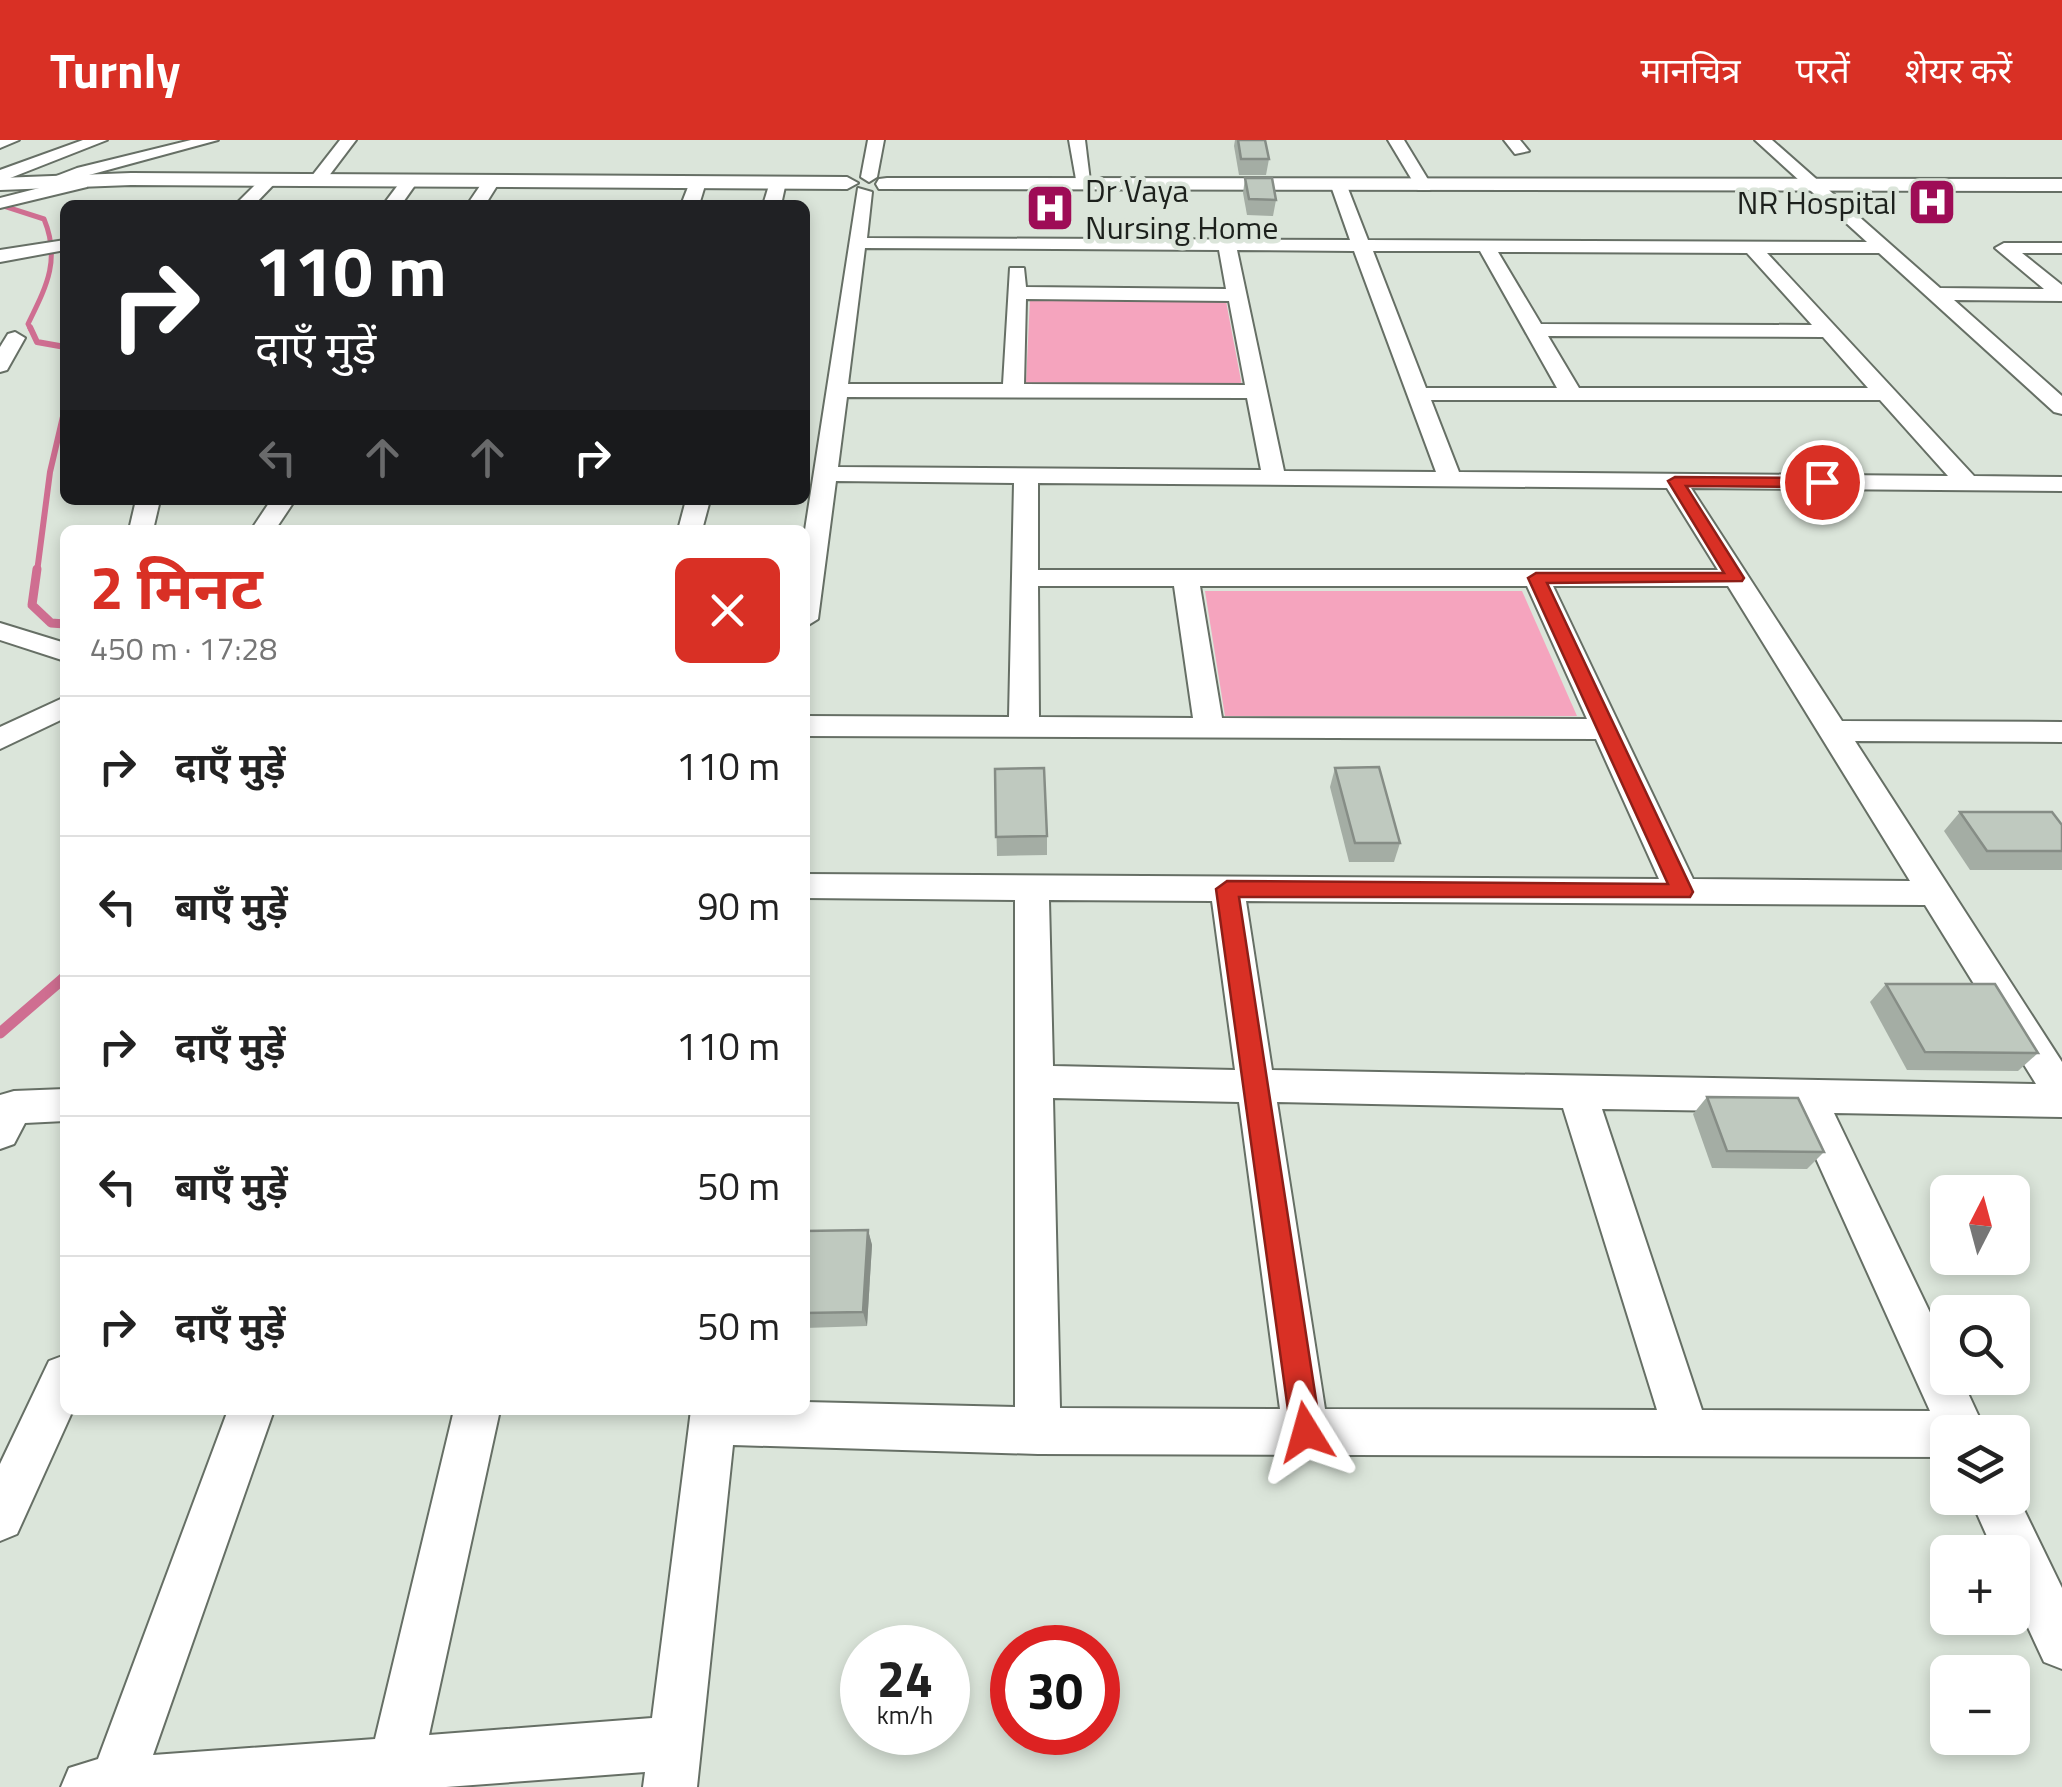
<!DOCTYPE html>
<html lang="hi">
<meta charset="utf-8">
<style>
body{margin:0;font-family:"Titillium Web","Noto Sans Devanagari",sans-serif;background:#f6f6f6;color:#222;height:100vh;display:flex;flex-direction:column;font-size:38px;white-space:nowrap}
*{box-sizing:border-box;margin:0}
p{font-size:32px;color:#767676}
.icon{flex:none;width:55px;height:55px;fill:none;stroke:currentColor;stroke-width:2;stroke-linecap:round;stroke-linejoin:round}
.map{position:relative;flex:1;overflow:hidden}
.panel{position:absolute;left:60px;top:385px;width:750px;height:890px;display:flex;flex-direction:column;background:#fff;border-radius:15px;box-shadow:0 5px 15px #0003}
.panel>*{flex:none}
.guide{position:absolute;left:60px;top:60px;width:750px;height:305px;border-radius:15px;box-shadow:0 5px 15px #0003;background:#202124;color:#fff;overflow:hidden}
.needle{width:65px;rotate:6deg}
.buttons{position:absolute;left:1930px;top:1035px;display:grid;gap:20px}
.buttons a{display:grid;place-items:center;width:100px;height:100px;border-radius:15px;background:#fff;box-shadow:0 5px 15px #0003;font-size:50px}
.speed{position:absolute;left:840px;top:1485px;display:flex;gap:20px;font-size:50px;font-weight:700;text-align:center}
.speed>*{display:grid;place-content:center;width:130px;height:130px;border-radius:50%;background:#fff;box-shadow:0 5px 15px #0003;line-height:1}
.speed small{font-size:25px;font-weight:400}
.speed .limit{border:15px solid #d22;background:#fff;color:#111}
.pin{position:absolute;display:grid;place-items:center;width:85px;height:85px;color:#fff;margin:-42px;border:5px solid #fff;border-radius:50%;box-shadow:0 2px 10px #0007}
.me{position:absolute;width:110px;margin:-55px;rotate:352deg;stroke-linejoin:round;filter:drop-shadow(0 0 8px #0008)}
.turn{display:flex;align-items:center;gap:35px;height:210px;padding:0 30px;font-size:45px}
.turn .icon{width:130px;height:130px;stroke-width:2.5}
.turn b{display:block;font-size:70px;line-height:85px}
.lanes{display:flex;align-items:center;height:95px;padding:0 30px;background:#0003;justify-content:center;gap:50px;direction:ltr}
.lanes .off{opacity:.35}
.round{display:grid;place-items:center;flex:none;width:105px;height:105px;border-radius:15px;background:#f6f6f6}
.headline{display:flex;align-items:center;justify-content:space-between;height:170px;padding:0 30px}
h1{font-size:60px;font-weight:700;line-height:75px;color:#d93025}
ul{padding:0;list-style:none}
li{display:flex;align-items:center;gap:30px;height:140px;padding:0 30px;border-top:2px solid #e0e0e0}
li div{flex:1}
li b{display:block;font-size:38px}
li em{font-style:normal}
header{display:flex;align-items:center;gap:60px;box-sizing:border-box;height:140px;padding:0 50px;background:#d93025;color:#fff}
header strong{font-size:48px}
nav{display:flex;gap:55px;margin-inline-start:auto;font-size:35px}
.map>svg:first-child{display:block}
.green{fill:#f5a4be}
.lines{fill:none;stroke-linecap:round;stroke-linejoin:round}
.stream-far3{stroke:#cf6e91;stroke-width:5}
.stream-far2{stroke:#cf6e91;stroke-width:6}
.stream-far1{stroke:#cf6e91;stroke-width:9}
.stream{stroke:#cf6e91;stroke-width:11}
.minor-casing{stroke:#666f65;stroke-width:4}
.tertiary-casing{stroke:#666f65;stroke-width:4}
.minor{fill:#fff;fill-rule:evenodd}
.tertiary{fill:#fff;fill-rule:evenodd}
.wall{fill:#a4ada4}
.shaded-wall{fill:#868d86}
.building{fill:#bfc9bf;stroke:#868d86;stroke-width:2.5}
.route{fill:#d93025;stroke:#8d1f18;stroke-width:2.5}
.labels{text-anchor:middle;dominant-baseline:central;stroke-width:9;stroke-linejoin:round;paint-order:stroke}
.far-poi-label{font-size:32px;fill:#1d211d;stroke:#dbe5da;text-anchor:start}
</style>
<header>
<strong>Turnly</strong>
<nav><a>मानचित्र</a><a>परतें</a><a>शेयर करें</a></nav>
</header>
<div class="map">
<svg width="2062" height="1647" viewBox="0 0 2062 1647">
<rect width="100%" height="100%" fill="#dbe5da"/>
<g class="green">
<polygon points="1030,159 1226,161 1242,246 1026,243"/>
<polygon points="1205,451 1522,451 1577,576 1225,576"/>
</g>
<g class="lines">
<path class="stream-far3" d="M0 65 44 79C61 120 46 147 28 184L31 190"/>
<g class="stream-far2">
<polyline points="30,187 37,202 65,207"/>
<polyline points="37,432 50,332 65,268"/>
</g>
<polyline class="stream-far1" points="37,429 32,465 51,483 65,484"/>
<polyline class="stream" points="0,893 65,837"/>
<g class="minor-casing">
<g id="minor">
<polygon points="0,0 19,0 0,8"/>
<polygon points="83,0 107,0 0,42 0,30"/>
<polygon points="191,0 218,0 89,35 80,38 87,39 87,47 0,68 0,58 51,45 51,38 77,28"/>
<polygon points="340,0 356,0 322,45 310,45 308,41"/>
<polygon points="868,0 884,0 877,37 869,42 861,37"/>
<polygon points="1069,0 1085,0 1091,49 1077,45"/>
<polygon points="1388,0 1404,0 1432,46 1430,50 1418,50"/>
<polygon points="1504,0 1520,0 1529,11 1515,14"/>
<path d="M1755 0H1772L1940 148 2044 149 1995 108 2004 103H2062V113H2022L2062 145V161L1954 160 2062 256V274L2054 272 1879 113H1767L1974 336 2062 337V351L1691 348 1842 581 2062 582V602L1855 601 2062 922V977L1834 973 1948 1210V1238H1961L1986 1292H1948V1317L1038 1314 733 1305 697 1647H643L645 1632 446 1647H61L69 1628 98 1619 228 1270H274L153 1615 375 1599 454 1270H500L429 1595 652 1578 691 1270H805V1262L1015 1267V760L805 758V734L1659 739 1596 599 805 596V576L1009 577 1014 343 836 341 818 479 805 487V390L858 48 872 52 867 98 1350 100 1331 46 1339 41 1347 46 1368 100 1867 102ZM865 108 1219 110 1226 149 1026 147 1024 128H1010L1003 244H848ZM1237 110 1354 111 1436 332 1284 331ZM1373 111H1480L1557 248H1426ZM1498 112 1747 113 1812 185 1541 184ZM1026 159 1229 161 1245 245 1024 244ZM1548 196 1823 197 1868 248H1579ZM847 257 1247 258 1261 330 838 327ZM1431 260H1880L1948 336 1459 332ZM1038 343 1667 348 1718 430H1038ZM1038 446H1174L1193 578 1039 577ZM1200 446H1527L1587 579 1222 578ZM1553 446H1728L1910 741 1693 739ZM1049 760 1212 761 1235 930 1053 926ZM1246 761 1925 765 2036 944 1272 930ZM1053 958 1239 962 1280 1269 1060 1268ZM1277 962 1563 968 1657 1270 1325 1269ZM1602 969 1795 972 1930 1271 1702 1270Z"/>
<polygon points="264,36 278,40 254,65 235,65"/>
<polygon points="404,37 418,41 401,65 383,65"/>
<polygon points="486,37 500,41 485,65 467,65"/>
<polygon points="698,37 706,42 699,65 681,65 690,42"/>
<polygon points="778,37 786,42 781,65 763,65 770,42"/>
<polygon points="65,100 65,110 0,122 0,110"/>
<polygon points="15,192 25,198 7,230 0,232 0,207 8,194"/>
<polygon points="136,360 160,360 153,390 129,390"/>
<polygon points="271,360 295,360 275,390 251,390"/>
<polygon points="686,360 710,360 702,390 678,390"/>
<polygon points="0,483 65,503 65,521 0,500"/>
<polygon points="65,557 65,578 0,609 0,587"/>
<polygon points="65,949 65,981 25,983 14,1004 0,1009 0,955 14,951"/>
<polygon points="65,1215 65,1270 73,1270 17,1394 0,1401 0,1324 49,1221"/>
<polygon points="2012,1345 2062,1448 2062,1529 2044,1522 2012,1453 2012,1412 1994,1412 1970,1358 2012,1358"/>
</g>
</g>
<g class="tertiary-casing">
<g id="tertiary">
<polygon points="131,33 847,37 858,43 847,49 131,45 0,50 0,38"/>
<polygon points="887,38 2062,39 2062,51 879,49 876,44 879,39"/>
</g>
</g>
<use href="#minor" class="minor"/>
<use href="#tertiary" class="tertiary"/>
</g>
<g class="wall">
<polygon points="1235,0 1265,0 1269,19 1266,35 1239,35 1234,6"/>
<polygon points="1245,38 1276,60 1273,76 1247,75 1243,53"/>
<polygon points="1335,628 1400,703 1394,722 1349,722 1330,647"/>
<polygon points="995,629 1047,696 1047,715 997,716"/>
<polygon points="1960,672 2062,685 2062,730 1970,730 1944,691"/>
<polygon points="1886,844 2038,913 2018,931 1907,930 1870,862"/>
<polygon points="1707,957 1824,1012 1807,1029 1712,1028 1693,974"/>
<polygon points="868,1090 872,1105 867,1186 805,1188 805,1091"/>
</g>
<polygon class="shaded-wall" points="868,1090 872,1105 867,1186 863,1172"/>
<g class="building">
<polygon points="1238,0 1265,0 1269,19 1241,19"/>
<polygon points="1245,38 1272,38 1276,60 1249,59"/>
<polygon points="1379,627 1400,703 1355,703 1335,628"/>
<polygon points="1044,628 1047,696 996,697 995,629"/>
<polygon points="1960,672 2052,672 2062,685 2062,711 1987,711"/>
<polygon points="1886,844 1995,844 2038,913 1925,912"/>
<polygon points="1707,957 1798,958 1824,1012 1727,1011"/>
<polygon points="868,1090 863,1172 805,1173 805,1091"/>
</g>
<polygon class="route" points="1675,337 1822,338 1829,342 1822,347 1686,346 1744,438 1742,441 1547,443 1693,752 1690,757 1239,757 1321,1292 1317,1303 1306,1307 1296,1303 1291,1292 1216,749 1227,741 1668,744 1528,438 1536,433 1724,433 1668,341"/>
<defs>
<g id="hospital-square" transform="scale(2.5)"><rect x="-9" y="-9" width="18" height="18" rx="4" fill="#9e0c56" stroke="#dbe5da"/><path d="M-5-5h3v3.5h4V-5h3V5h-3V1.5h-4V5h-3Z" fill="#fff"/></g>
</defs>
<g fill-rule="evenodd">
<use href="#hospital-square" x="1932" y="62"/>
<use href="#hospital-square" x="1050" y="68"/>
</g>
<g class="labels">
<g class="far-poi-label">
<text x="1085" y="50">Dr Vaya<tspan x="1085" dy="37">Nursing Home</tspan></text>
<text x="1897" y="62" text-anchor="end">NR Hospital</text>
</g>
</g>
</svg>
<div class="buttons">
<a><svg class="needle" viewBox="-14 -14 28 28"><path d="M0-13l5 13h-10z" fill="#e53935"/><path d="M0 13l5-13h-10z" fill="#767676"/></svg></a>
<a><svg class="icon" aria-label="search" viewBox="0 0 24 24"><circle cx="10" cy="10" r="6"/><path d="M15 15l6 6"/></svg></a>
<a><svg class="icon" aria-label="layers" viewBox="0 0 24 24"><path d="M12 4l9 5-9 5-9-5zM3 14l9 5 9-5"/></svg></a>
<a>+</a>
<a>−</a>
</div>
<div class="speed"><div>24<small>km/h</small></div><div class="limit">30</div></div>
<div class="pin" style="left:1822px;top:342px;background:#d93025"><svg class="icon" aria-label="arrive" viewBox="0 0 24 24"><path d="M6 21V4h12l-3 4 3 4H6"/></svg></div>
<svg class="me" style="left:1306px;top:1292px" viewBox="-20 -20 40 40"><path d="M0-17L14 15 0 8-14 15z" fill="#d93025" stroke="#fff" stroke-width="4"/></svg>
<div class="guide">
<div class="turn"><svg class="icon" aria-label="right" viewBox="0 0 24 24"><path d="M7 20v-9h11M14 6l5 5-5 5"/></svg><div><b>110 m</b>दाएँ मुड़ें</div></div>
<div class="lanes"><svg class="icon off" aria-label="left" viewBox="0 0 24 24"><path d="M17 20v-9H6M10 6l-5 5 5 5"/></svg><svg class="icon off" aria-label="ahead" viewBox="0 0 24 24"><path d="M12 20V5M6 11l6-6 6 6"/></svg><svg class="icon off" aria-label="ahead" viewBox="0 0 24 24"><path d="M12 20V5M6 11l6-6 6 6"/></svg><svg class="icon" aria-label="right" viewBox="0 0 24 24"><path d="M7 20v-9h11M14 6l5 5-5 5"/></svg></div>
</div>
<section class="panel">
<div class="headline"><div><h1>2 मिनट</h1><p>450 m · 17:28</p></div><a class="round" style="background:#d93025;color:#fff"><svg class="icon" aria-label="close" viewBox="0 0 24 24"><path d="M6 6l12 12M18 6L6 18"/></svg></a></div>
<ul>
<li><svg class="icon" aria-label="right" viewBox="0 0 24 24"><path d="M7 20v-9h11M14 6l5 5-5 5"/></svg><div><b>दाएँ मुड़ें</b></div><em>110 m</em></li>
<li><svg class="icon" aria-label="left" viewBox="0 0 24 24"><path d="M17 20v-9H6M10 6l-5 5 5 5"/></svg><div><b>बाएँ मुड़ें</b></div><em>90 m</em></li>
<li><svg class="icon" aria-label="right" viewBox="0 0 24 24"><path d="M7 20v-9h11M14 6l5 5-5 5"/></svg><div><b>दाएँ मुड़ें</b></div><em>110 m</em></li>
<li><svg class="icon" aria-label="left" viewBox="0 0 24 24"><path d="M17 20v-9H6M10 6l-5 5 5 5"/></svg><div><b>बाएँ मुड़ें</b></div><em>50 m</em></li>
<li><svg class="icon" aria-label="right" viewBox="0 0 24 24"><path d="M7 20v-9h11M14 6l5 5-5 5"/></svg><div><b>दाएँ मुड़ें</b></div><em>50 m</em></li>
</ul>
</section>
</div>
